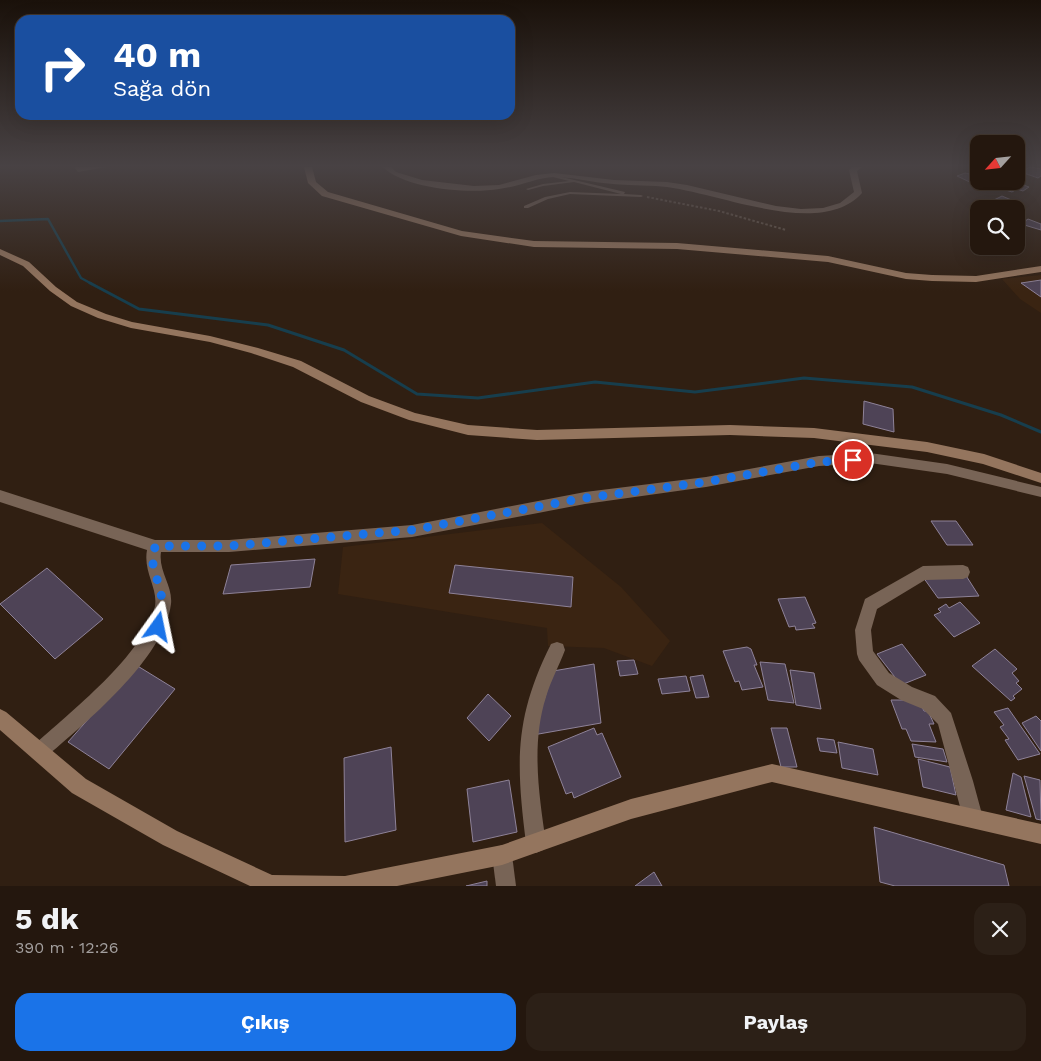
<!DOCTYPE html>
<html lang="tr">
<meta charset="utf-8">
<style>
body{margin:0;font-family:"Work Sans",sans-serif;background:#2c2017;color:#f1f3f6;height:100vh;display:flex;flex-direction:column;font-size:19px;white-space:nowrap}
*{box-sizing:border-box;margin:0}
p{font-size:16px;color:#a39f9e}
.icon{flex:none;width:28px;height:28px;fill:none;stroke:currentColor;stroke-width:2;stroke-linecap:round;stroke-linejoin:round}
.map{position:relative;height:886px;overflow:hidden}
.panel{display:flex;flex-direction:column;background:#24170e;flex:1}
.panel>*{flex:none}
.top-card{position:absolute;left:15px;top:15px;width:500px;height:105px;border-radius:15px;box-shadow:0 5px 20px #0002,0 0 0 1px #41362e;background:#1a4fa0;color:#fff;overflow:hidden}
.needle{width:32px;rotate:243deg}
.fabs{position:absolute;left:970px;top:135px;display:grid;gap:10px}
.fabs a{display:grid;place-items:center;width:55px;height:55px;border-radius:10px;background:#24170e;box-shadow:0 5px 20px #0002,0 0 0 1px #41362e;font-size:25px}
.pin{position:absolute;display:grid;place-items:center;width:42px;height:42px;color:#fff;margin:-21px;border:2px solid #fff;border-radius:50%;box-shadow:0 1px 5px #0007}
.me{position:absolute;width:55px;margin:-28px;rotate:12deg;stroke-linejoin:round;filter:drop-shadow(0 0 4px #0008)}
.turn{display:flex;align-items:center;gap:18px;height:105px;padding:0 15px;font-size:22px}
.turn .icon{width:65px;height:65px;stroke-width:2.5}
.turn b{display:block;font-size:35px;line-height:42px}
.round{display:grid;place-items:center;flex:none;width:52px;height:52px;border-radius:15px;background:#2c2017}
.head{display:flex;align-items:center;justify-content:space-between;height:85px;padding:0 15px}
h1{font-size:30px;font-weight:700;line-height:38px}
.action{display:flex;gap:10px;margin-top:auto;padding:10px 15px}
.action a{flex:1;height:58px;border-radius:15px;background:#1a73e8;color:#fff;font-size:20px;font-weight:700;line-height:58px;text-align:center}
.action a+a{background:#2c2017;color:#f1f3f6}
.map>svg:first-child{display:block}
.built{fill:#3a2412}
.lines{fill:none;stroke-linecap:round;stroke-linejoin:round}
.stream-far1{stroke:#173e4d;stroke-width:2.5}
.stream{stroke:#173e4d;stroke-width:3}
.building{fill:#4e4356;stroke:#8e8298}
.path{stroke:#66574b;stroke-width:2;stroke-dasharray:2.5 2;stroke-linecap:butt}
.lane{fill:#786456;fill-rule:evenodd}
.street{fill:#786456;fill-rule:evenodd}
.secondary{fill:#94755e;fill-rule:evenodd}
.route{stroke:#1a73e8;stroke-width:9;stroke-dasharray:0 16.2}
</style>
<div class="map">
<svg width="1041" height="886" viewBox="0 0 1041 886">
<rect width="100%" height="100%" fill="#301f12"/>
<g class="built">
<polygon points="1041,275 1041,313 1020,299 1002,279"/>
<polygon points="542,523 621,587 670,641 652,666 604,648 548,646 547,628 338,594 343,547"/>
</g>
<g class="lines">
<polyline class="stream-far1" points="0,221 48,219 81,278 92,284"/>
<polyline class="stream" points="90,283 139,309 268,325 344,350 417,394 478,398 595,382 695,392 804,378 912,387 1001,415 1041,432"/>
</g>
<g class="building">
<polygon points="1030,167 1041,169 1041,176 1038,178 1021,172"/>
<polygon points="965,173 979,176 980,181 974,184 957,176"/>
<polygon points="997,181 1012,181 1029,187 1023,191 1017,189 1012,192 993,186 1000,182"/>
<polygon points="1002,196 1023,205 1015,209 994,200"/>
<polygon points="1028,219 1041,224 1041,230 1021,224"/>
<polygon points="1041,280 1041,297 1021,283"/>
<polygon points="864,401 893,409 894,432 863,424"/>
<polygon points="931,521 956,521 973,545 947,545"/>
<polygon points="315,559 310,587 223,594 231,565"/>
<polygon points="455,565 573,577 571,607 449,593"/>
<polygon points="47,568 103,619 55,659 0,604"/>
<polygon points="965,574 979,596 938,598 923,577"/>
<polygon points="805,597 816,623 812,624 815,628 796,630 795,626 789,627 778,599"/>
<polygon points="960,602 980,623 954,637 934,615 941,612 938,609 946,604 949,608"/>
<polygon points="902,644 926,675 901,685 877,654"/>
<polygon points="747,647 751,649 757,665 754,665 763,687 742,690 739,681 735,682 723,651"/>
<polygon points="995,649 1017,669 1012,673 1019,681 1016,683 1022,689 1013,696 1015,698 1011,701 972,666"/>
<polygon points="634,660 638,674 620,676 617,661"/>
<polygon points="760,662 785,664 794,703 768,700"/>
<polygon points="594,664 601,723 533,735 553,671"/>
<polygon points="136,665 175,689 109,769 68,742"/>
<polygon points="790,670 814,673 821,709 796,705"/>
<polygon points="703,675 709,697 696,698 690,677"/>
<polygon points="686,676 690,691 662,694 658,679"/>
<polygon points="488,694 511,716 489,741 467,718"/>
<polygon points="891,700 915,700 921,705 924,711 928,711 934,724 929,724 936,742 911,741 906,729 902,729"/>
<polygon points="1008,708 1040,754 1018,760 1005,740 1009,739 1000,727 1004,725 994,712"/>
<polygon points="1036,716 1041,721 1041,751 1022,723"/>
<polygon points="594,728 597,735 602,733 621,777 574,798 572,792 566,794 548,747"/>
<polygon points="771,728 787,728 797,767 781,767"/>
<polygon points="817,738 834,740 837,753 820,751"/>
<polygon points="838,742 873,749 878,775 842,768"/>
<polygon points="912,744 943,749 947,762 915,757"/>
<polygon points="391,747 396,830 345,842 344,758"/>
<polygon points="918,759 950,767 956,795 923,787"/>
<polygon points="1013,773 1021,777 1031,817 1006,810"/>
<polygon points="1024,776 1040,780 1041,820 1036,819"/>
<polygon points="509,780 517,832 473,842 467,789"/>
<polygon points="874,827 1004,865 1009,886 895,886 880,882"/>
<polygon points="654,872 662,886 635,886"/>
<polygon points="487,881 487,886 466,886"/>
</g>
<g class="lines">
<polyline class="path" points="647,197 719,211 786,230"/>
<polygon class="lane" points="553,175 625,192 624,194 641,195 643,196 641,197 570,194 548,199 528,208 524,208 524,206 545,197 570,192 621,194 574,182 543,186 528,190 526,189 543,184 569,181 553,177"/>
<g class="street">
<polygon points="74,167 106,167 78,172"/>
<path d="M383 167H391L396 172 422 180 474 186 499 185 536 175 554 173 614 180 667 182 687 185 776 206 801 209 823 208 840 203 854 192 849 170 852 167H862L857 171 862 193C819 241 713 189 656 186 638 185 620 185 603 183 587 181 570 177 554 177 535 178 518 187 499 189 469 194 405 189 383 167Z"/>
<path d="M870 453 947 464 1041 487V497L947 474 870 463 819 466 706 487 585 504 412 537 229 552H161C158 571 173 586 171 604 164 659 85 723 45 758L39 761 33 758 30 752 33 746C69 713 145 654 155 606 158 588 143 572 147 550L0 502V490L155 540H229L412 525 585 492 706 477 819 456Z"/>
<polygon points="963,565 968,567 970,572 968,577 963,579 925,580 877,609 871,630 873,651 889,673 912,687 935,696 951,713 973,781 983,818 980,825 973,828 966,825 963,818 938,724 923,709 901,700 877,685 859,660 857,654 855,630 865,599 923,566"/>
<path d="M557 642 563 644 565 650C559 666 551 680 546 697 531 744 539 795 546 843L543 850 536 853 529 850 526 843C516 763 514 718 551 644Z"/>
<polygon points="502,845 509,848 512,855 516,886 496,886 492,855 495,848"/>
</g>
<g class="secondary">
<polygon points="304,167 312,167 316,182 328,192 462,231 534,241 677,243 828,256 906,273 932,275 976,276 1041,266 1041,272 976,282 932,281 906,279 828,262 677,249 534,247 461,236 322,196 308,183"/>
<polygon points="0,249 29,262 56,287 77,302 106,314 132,322 210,336 258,348 301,361 369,396 415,413 468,425 537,430 730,425 814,428 927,442 984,454 1041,473 1041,483 983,464 927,452 814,438 730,435 537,440 468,435 409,420 361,402 293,367 251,353 210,342 131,328 98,318 71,306 50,291 23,266 0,255"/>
<polygon points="0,709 6,712 86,779 177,831 272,875 345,876 502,845 631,799 772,764 1041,824 1041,844 772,782 631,819 502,865 397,886 250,886 163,845 72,793 0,730"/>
</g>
</g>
<linearGradient id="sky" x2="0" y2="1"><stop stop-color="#1a110a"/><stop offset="0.57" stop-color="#484244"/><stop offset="1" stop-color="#484244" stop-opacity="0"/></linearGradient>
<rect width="1041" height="291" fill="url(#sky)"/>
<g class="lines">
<polyline class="route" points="158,627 163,602 153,564 155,546 229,546 412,530 585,498 706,482 819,462 853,460"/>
</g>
</svg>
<div class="fabs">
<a><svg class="needle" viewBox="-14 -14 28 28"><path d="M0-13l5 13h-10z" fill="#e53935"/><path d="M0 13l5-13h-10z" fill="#a39f9e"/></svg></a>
<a><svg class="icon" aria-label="search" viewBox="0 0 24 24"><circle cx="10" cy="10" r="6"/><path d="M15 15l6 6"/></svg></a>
</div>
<div class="pin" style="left:853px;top:460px;background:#d93025"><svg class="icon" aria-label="arrive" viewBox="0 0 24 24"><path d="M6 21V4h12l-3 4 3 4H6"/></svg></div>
<svg class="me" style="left:158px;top:627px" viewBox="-20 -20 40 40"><path d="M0-17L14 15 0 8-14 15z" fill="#1a73e8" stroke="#fff" stroke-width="4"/></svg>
<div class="top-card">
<div class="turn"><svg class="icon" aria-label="right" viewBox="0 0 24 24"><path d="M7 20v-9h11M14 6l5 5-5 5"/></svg><div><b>40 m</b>Sağa dön</div></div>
</div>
</div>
<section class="panel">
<div class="head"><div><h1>5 dk</h1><p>390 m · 12:26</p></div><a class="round"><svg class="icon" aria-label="close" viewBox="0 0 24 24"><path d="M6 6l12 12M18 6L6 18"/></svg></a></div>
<div class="action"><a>Çıkış</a><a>Paylaş</a></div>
</section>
